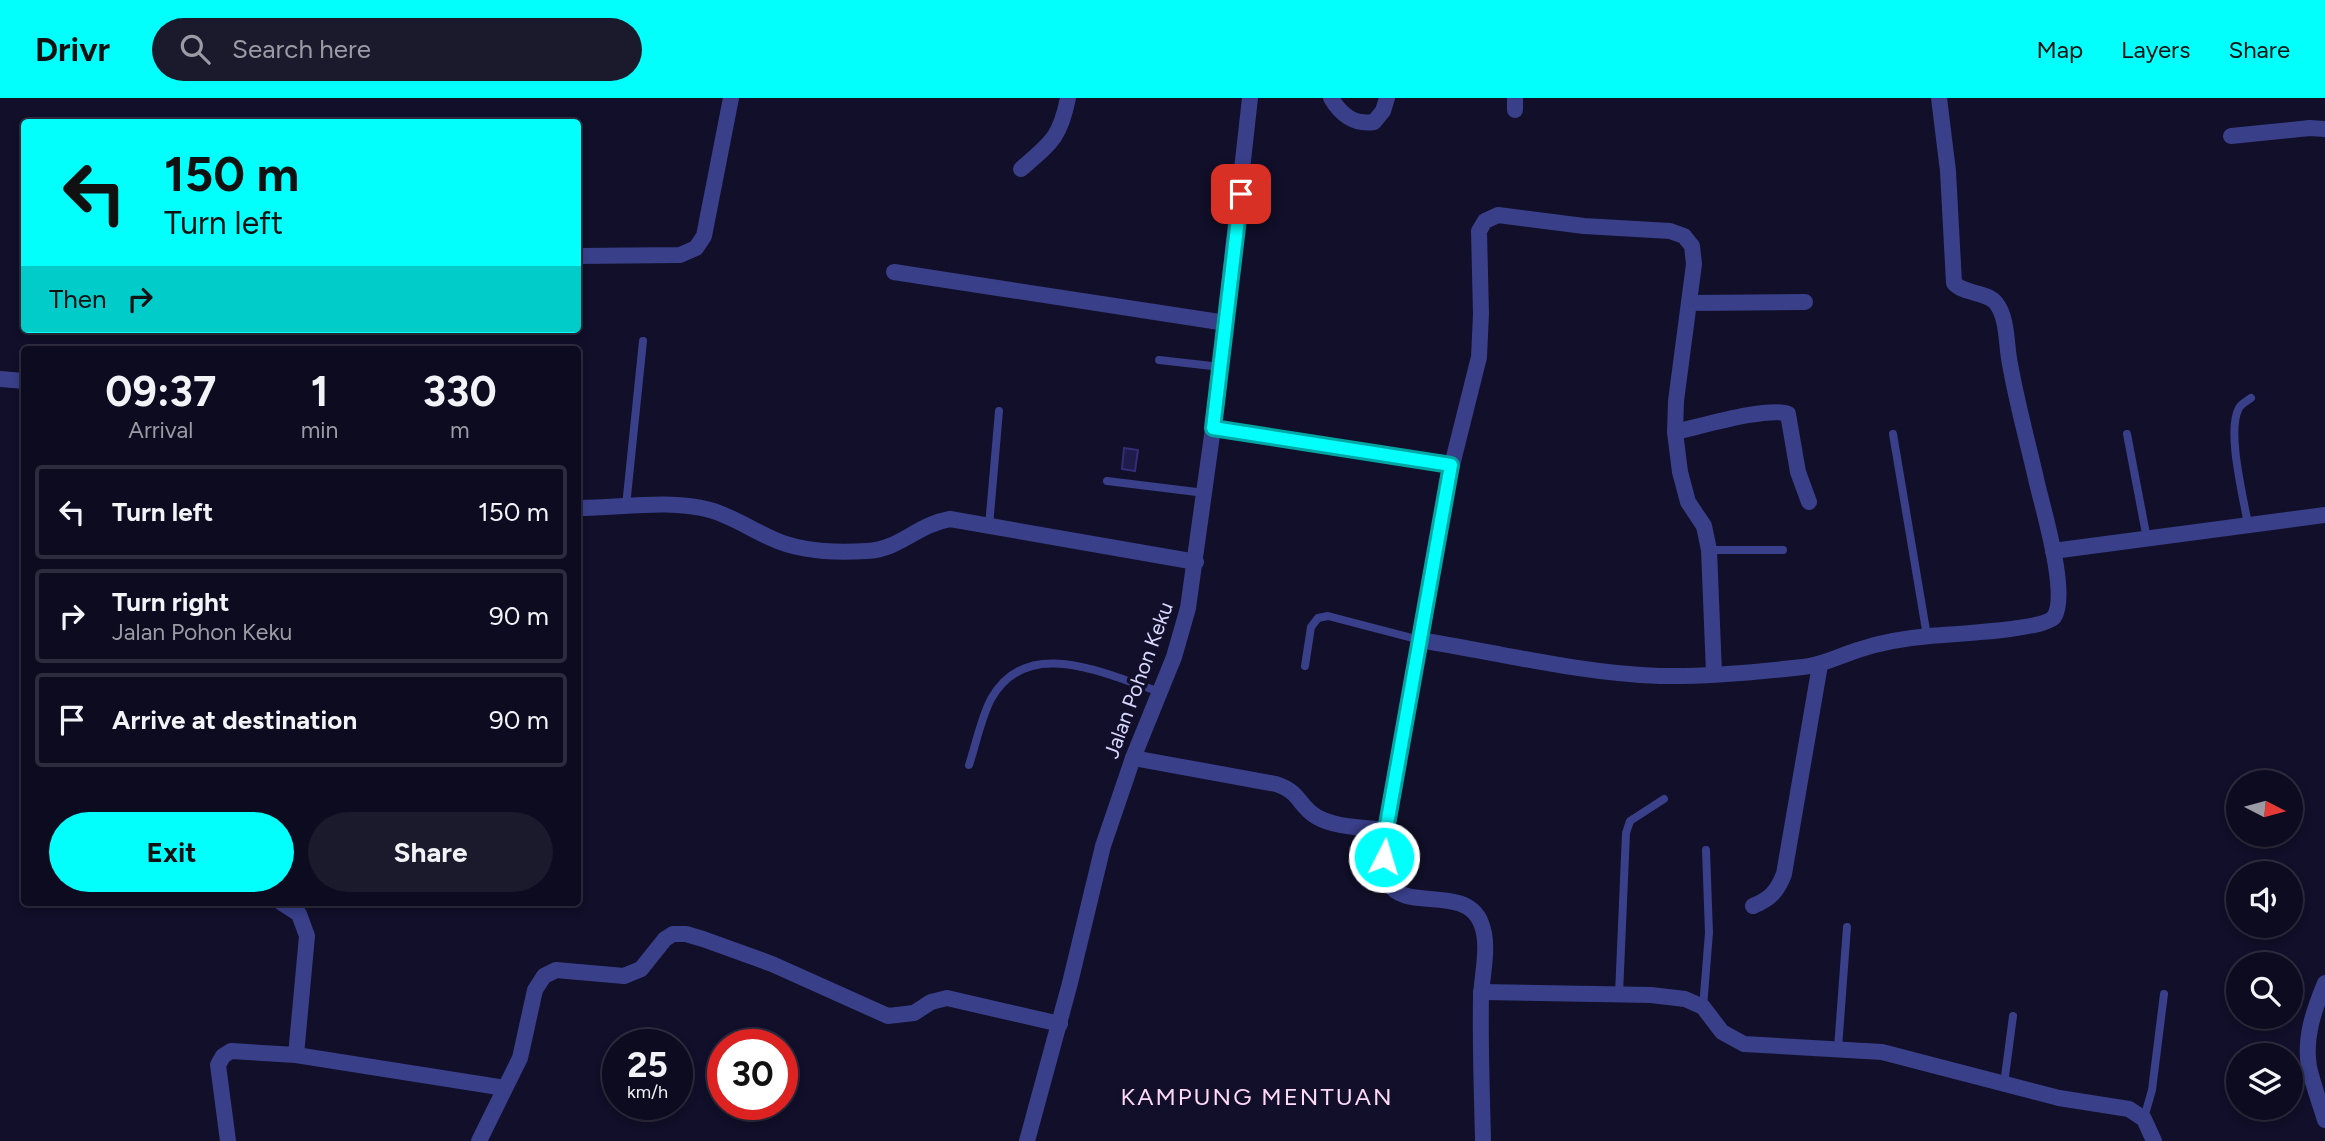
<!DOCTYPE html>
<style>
body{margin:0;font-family:Figtree,sans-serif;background:#1b192c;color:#f1f3f6;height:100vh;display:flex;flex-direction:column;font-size:26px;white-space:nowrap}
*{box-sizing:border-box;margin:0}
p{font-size:23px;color:#9a9ba4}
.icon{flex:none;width:38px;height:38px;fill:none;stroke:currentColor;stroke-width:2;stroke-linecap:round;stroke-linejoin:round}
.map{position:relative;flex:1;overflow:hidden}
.side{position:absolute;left:21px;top:248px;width:560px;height:560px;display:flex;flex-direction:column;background:#0d0b1f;border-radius:7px;box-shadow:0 4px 10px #0003,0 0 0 2px #2d2b3d}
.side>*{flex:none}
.guide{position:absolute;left:21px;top:21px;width:560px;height:214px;border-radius:7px;box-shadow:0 4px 10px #0003,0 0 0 2px #2d2b3d;background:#03fffc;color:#111;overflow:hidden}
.needle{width:46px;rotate:96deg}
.fabs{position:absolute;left:2226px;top:672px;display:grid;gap:14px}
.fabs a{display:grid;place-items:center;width:77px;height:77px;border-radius:50%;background:#0d0b1f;box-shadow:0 4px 10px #0003,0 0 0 2px #2d2b3d;font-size:35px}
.speed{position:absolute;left:602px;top:931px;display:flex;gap:14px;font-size:35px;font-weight:700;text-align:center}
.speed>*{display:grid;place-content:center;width:91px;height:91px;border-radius:50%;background:#0d0b1f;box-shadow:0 4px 10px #0003,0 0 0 2px #2d2b3d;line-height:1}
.speed small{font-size:18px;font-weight:400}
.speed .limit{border:10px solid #d22;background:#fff;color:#111}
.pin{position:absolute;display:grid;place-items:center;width:60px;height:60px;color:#fff;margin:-30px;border-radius:14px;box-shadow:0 4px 10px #0006}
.me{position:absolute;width:77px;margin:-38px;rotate:5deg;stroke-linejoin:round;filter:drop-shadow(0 0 5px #0008)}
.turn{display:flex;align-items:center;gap:24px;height:147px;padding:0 28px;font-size:32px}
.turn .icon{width:91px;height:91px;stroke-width:2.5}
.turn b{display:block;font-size:49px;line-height:60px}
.then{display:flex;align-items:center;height:66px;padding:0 28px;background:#0003;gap:14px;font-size:26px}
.eta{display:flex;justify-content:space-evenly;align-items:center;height:119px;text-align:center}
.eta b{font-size:42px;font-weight:700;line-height:49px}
.primary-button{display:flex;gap:14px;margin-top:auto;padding:14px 28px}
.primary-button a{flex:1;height:80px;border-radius:42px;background:#03fffc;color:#111;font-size:28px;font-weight:700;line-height:80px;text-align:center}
.primary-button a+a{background:#1b192c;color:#f1f3f6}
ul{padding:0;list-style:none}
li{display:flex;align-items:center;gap:21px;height:94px;margin:0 14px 10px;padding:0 14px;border:4px solid #2d2b3d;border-radius:7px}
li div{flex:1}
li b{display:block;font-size:26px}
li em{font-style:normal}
header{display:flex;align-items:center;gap:42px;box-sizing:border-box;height:98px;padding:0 35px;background:#03fffc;color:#111}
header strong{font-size:33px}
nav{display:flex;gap:38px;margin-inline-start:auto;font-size:24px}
.search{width:490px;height:63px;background:#1b192c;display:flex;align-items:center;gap:18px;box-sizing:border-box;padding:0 24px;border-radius:38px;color:#9a9ba4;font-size:26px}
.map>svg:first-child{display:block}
.building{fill:#1f1b4a;stroke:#332d77;stroke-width:2}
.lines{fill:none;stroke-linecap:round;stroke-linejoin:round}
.lane{stroke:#393f89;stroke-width:8}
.street{stroke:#393f89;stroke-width:16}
.route-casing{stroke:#02a6a4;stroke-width:18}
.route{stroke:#03fffc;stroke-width:12}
.labels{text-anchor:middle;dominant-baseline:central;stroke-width:7;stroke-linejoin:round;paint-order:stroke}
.street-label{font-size:21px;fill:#d8d7ff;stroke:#110f29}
.quarter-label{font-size:24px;letter-spacing:2px;fill:#ffd9f6;stroke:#110f29}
</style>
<header>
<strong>Drivr</strong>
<div class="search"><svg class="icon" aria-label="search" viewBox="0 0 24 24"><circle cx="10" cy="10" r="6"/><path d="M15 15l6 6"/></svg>Search here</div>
<nav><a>Map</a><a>Layers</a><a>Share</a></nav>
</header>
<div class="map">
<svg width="2325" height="1043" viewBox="0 0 2325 1043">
<rect width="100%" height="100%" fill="#110f29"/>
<polygon class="building" points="1124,350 1138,352 1135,373 1122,371"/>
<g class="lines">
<g class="lane">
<polyline points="1159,262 1221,269"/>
<polyline points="1893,336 1927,538"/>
<polyline points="2127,336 2147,441"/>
<polyline points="1107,383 1205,395"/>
<polyline points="626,408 643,243"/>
<path d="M2248 427C2244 401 2226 333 2239 310 2241 306 2247 303 2251 300"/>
<polyline points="989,428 999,313"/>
<polyline points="1709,452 1783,452"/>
<polyline points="1305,568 1311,529 1318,520 1328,518 1420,542"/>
<path d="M969 667C976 646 981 620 991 601 1028 535 1107 578 1161 594"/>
<polyline points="1619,896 1626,735 1630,723 1664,701"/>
<polyline points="1703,909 1709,835 1706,752"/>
<polyline points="1838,950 1847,829"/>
<polyline points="2004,986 2013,918"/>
<polyline points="2144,1020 2152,992 2164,896"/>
</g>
<g class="street">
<path d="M1331 0C1341 17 1354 27 1374 24L1383 13 1387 0"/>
<polyline points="1515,12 1515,0"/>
<polyline points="2231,38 2310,30 2325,31"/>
<path d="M1021 71C1051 45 1060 40 1068 0"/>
<polyline points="578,158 680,157 696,150 704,138 731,0"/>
<polyline points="894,174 1226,225"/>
<polyline points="1689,205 1805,204"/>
<polyline points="0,281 24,283"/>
<polyline points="1213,330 1451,367"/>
<path d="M1675 334C1699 329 1768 308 1788 316L1798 374 1809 404"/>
<path d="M578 410C622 410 667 401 710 412 732 418 752 432 773 441 801 454 836 455 867 453 901 451 916 427 950 421L1196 464"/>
<polyline points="2053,453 2325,417"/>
<path d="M1420 542C1499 555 1580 575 1660 578 1704 579 1758 574 1803 569 1823 567 1839 558 1858 552 1881 544 1906 540 1930 538 1951 536 2044 532 2054 519 2069 497 2043 411 2037 385 2028 345 2017 306 2010 266 2006 248 2008 220 1996 205 1986 193 1965 197 1954 185L1948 73 1939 0"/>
<path d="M1133 660 1276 686C1301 694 1298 708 1317 719 1336 730 1365 729 1386 732"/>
<polyline points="282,805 299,816 307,838 296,957 505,990"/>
<path d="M1753 808C1770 801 1777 794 1784 776L1820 567"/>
<path d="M2325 885C2314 912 2304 939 2309 969 2313 987 2320 1005 2325 1022"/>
<polyline points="1481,894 1651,897 1685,901 1703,909 1722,934 1744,946 1882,954 2059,1000 2129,1011 2144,1021 2154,1043"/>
<polyline points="228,1043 218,967 223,958 231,953 296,957"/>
<polyline points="479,1043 520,960 535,892 544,878 556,872 624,878 641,871 665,841 673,836 686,836 703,841 772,866 888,918 914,915 931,904 947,900 1060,926"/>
<polyline points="1027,1043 1070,885 1103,748 1133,660 1174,559 1188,510 1213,330 1250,0"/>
<path d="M1483 1043C1482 995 1480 947 1481 899 1482 875 1490 847 1481 825 1466 786 1403 814 1389 785 1381 770 1385 748 1386 732L1448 383 1479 259 1481 216 1479 133 1485 123 1498 117 1584 128 1670 133 1684 138 1692 148 1694 166 1676 303 1675 334 1680 374 1688 404 1704 428 1709 452 1714 575"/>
</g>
</g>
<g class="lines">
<g class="route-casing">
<polyline id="route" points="1241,96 1213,330 1451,367 1386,732 1384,759"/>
</g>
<use href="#route" class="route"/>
</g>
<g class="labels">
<g class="street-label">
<text transform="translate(1138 582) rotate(-70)">Jalan Pohon Keku</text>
</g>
<g class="quarter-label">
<text x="1257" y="998">KAMPUNG MENTUAN</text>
</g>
</g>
</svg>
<div class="fabs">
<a><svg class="needle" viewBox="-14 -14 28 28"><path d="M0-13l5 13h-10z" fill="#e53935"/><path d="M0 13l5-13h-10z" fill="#9a9ba4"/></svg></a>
<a><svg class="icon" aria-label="sound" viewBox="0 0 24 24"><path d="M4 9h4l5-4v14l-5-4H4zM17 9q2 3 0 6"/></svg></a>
<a><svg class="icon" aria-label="search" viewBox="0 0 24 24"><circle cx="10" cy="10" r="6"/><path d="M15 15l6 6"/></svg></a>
<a><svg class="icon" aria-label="layers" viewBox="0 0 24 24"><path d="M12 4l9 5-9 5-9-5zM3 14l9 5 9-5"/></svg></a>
</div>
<div class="speed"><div>25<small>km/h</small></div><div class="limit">30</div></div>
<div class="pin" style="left:1241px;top:96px;background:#d93025"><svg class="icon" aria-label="arrive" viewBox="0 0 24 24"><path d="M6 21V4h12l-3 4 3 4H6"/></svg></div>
<svg class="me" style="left:1384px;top:759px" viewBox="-20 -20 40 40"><circle r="17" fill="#03fffc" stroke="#fff" stroke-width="3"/><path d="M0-11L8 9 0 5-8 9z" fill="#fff"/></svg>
<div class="guide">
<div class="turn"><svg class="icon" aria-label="left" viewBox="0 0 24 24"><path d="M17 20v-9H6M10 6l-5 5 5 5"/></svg><div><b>150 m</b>Turn left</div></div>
<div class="then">Then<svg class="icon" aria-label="right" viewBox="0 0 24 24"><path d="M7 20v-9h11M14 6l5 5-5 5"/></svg></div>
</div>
<section class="side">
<div class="eta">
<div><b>09:37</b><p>Arrival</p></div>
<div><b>1</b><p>min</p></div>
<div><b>330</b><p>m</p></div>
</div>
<ul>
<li><svg class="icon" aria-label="left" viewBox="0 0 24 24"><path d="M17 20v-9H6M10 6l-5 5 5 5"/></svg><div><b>Turn left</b></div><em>150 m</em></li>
<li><svg class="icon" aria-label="right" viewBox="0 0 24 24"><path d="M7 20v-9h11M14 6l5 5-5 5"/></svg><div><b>Turn right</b><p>Jalan Pohon Keku</p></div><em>90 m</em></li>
<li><svg class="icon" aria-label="arrive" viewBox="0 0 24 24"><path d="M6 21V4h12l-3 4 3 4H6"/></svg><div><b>Arrive at destination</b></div><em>90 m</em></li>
</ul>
<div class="primary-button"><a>Exit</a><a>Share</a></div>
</section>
</div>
